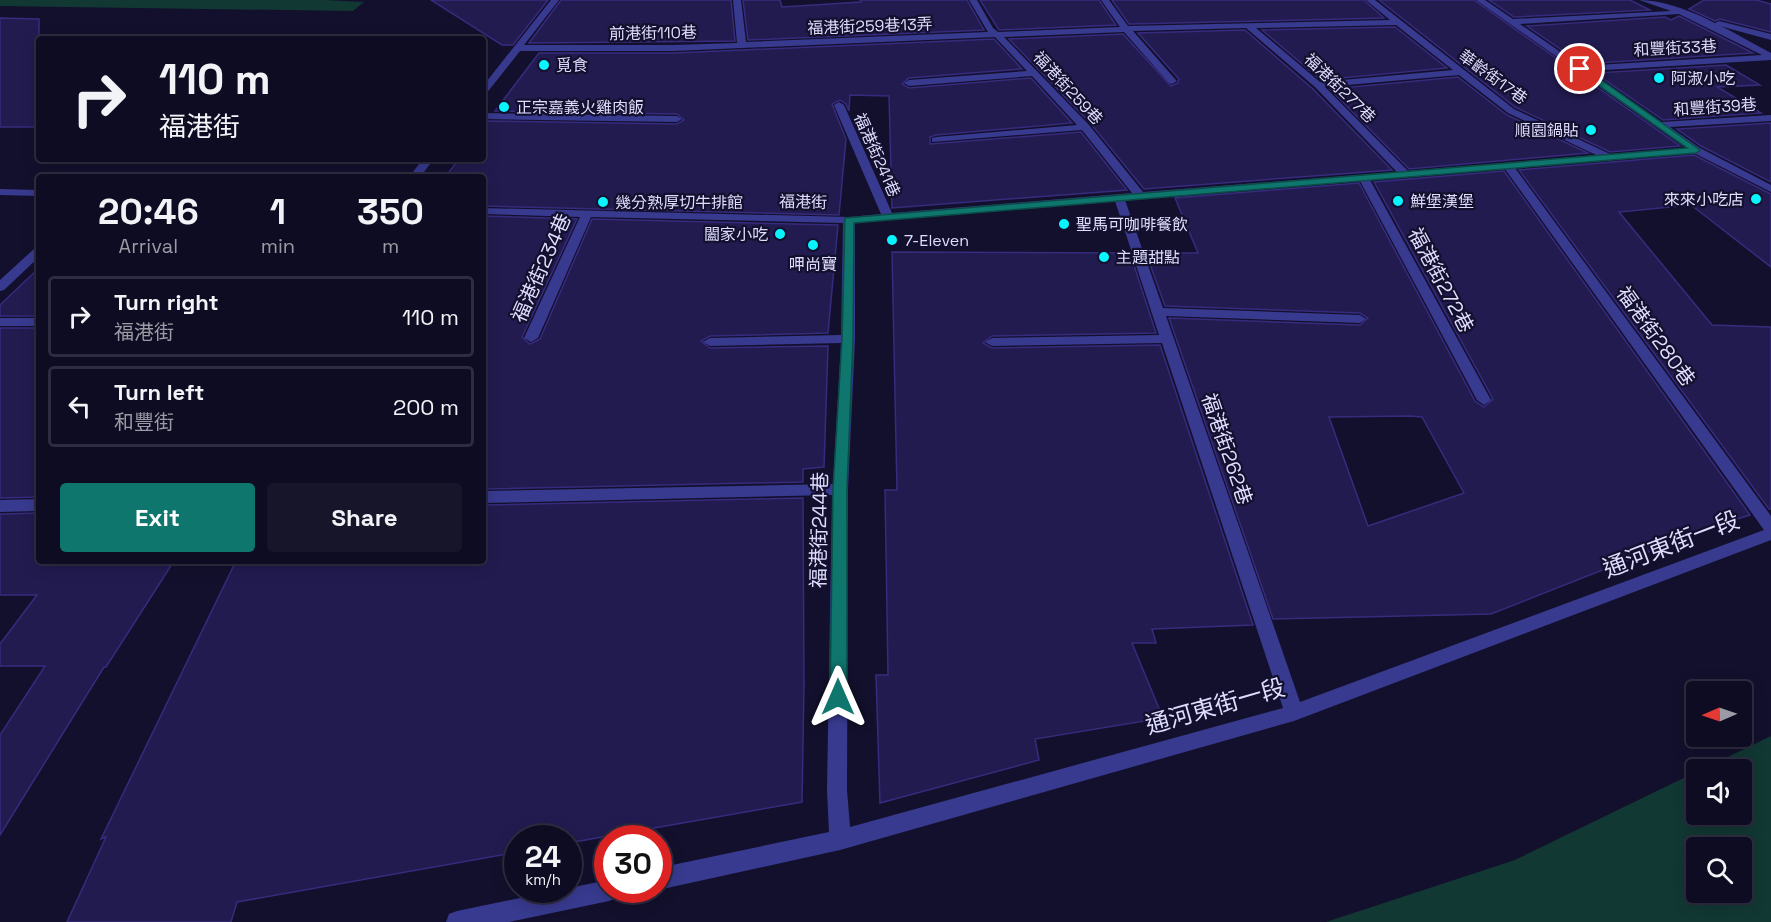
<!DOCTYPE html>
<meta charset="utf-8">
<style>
body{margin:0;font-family:"Space Grotesk","Noto Sans TC",sans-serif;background:#17152a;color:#f1f3f6;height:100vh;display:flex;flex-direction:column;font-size:22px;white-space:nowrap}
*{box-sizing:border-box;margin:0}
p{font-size:20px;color:#9b9ba5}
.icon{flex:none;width:33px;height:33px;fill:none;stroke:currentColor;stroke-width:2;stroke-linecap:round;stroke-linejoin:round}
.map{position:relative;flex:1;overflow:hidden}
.details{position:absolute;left:36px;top:174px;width:450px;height:390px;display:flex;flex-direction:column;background:#0e0c22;border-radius:6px;box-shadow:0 3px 15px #0003,0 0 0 2px #2e2c40}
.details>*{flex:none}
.top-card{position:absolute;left:36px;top:36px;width:450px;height:126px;border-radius:6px;box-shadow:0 3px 15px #0003,0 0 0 2px #2e2c40;background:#0e0c22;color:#f1f3f6;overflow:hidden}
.needle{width:39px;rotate:268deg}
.tools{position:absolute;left:1686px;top:681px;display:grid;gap:12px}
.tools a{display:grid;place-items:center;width:66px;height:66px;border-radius:6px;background:#0e0c22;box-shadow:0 3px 15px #0003,0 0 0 2px #2e2c40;font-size:30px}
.speed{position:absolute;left:504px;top:825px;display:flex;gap:12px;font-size:30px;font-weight:700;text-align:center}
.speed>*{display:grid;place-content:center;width:78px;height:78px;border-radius:50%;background:#0e0c22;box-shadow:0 3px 15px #0003,0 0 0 2px #2e2c40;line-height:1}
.speed small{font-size:15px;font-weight:400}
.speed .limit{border:9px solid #d22;background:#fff;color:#111}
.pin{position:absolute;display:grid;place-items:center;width:51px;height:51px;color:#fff;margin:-26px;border:3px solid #fff;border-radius:50%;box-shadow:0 2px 6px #0007}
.me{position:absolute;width:66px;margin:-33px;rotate:0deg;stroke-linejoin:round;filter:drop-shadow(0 0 4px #0008)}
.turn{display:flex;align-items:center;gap:21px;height:126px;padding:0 24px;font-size:27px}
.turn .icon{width:78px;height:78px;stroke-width:2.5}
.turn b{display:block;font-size:42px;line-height:51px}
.eta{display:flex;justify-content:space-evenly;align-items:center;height:102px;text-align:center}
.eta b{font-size:36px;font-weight:700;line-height:42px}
.primary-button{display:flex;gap:12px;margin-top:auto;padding:12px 24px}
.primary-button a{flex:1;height:69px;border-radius:6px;background:#0f766e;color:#fff;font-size:24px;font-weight:700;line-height:69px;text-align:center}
.primary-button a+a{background:#17152a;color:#f1f3f6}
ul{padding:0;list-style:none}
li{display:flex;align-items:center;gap:18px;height:81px;margin:0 12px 9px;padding:0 12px;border:3px solid #2e2c40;border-radius:6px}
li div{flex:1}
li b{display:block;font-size:22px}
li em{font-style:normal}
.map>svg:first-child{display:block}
.green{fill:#123834;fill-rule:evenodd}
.building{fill:#221b50;stroke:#372b7d;stroke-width:1.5;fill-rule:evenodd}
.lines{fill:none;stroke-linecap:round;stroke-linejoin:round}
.minor{fill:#383a8f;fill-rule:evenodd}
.route{fill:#0f766e;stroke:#0a4d48;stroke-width:1.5}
.poi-dot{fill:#08f5ff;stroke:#13102d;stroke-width:2}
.labels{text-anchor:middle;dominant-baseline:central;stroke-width:4.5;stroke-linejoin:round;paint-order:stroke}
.far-street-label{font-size:16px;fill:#dedcff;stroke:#13102d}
.far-poi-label{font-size:16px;fill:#dedcff;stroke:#13102d;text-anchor:start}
.street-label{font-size:20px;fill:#dedcff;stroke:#13102d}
.near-street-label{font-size:24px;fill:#dedcff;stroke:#13102d}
</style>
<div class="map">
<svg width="1771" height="922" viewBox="0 0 1771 922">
<rect width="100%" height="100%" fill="#13102d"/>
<g class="green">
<polygon points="0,0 324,0 364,2 353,11 0,6"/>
<path d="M1771 736V922H1326L1515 860 1696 772V814H1742V770L1703 769ZM1696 848H1742V892H1696Z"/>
</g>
<g class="building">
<polygon points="431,0 548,0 513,45 502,45"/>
<polygon points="561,0 731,0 735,41 529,43"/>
<polygon points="743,0 780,0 782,7 861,2 860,0 967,0 984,30 748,40"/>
<polygon points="980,0 1099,0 1116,25 999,30"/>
<polygon points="1112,0 1364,0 1384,18 1129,24"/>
<polygon points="1379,0 1474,0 1680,146 1610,152 1515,107"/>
<polygon points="1489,0 1630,0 1650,10 1514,17"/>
<polygon points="1704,0 1756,0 1771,4 1771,32 1720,19 1715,21 1689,9"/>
<polygon points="1679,16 1753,53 1582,64 1527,26 1665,17 1671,20"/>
<polygon points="0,18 39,19 39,127 0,127"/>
<polygon points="1395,27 1447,68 1321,80 1262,30"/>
<polygon points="1245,30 1313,89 1392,170 1144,189 1091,124 1009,39 1123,34 1171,86 1178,83 1179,79 1138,33"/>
<polygon points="994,39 1022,69 909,78 902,84 909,88 1031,78 1072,123 936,135 930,137 930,144 1081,132 1127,190 892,208 889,96 850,95 849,111 846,104 840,100 832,104 846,139 839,215 483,206 483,177 445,177 459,159 483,159 483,127 487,121 677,124 684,120 677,114 495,111 539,53 674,53"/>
<polygon points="1726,65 1760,85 1717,87 1761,113 1663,120 1595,73"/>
<polygon points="1458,77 1507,115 1588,153 1409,169 1330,89"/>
<polygon points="1771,123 1771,182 1701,146 1677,129"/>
<polygon points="1694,155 1771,194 1771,267 1691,205 1619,212 1712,325 1771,327 1771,509 1769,509 1519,170"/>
<path d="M1504 171 1750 515 1714 526 1491 614 1273 619 1169 318 1360 325 1368 318 1360 313 1165 306 1146 253H1198L1175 198 1359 183 1475 401 1484 407 1493 399 1374 182ZM1410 416 1422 417 1464 493 1368 526 1329 417Z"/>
<polygon points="483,216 577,219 522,337 530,344 540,339 592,219 838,225 828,333 710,336 701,341 710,348 828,346 824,467 803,469 803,482 483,489"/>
<polygon points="892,252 1130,253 1156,333 992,336 983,343 992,348 1160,345 1253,625 1152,629 1156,643 1132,643 1163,718 1035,739 1039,760 880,803 876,675 888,675 885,490 897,490"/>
<polygon points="39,268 39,316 0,316 0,305"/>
<polygon points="0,328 39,328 39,497 0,498"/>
<polygon points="803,498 804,684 802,802 568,843 568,838 518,838 518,852 237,902 231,922 67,922 106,837 101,839 236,561 483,561 483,505"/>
<polygon points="39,513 39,561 174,561 106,667 104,667 0,835 0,735 45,666 0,666 0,644 37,595 0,595 0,514"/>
</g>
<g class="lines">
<g class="minor">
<path d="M551 0H559L524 45H674L737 43 733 0H741L746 42 988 32 969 0H977L993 28 998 32 1120 27 1101 0H1109L1128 26 1390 20 1366 0H1375L1514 109 1610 154 1686 148 1476 0H1485L1513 19 1671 11 1639 0C1682 0 1733 33 1771 53V60L1588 71 1662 122 1771 115V121L1670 127 1700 148 1771 185V192L1694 153 1515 168 1771 516V540L1294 721 840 850 658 890V868L829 832 827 790 832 495 483 503V491L833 484 841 343 710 346 703 342 710 338 841 335 843 223 591 217 538 338 531 342 524 338 580 217 483 214V208L849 217 881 214 834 105 839 102 844 105 892 213 1132 193 1082 130 932 142V138L936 137 1077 125 1032 76 909 86 904 83 909 80 1027 71 995 37 674 51H520L486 94 483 95V86ZM1679 14 1762 55 1581 66 1520 24ZM1396 25 1453 70 1320 82 1256 28ZM1246 28 1315 87 1397 172 1143 192 1089 125 1004 37 1124 32 1169 83 1172 84 1177 81 1175 79 1133 31ZM1459 75 1508 113 1596 155 1408 171 1325 87ZM1505 169 1764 530 1300 702 1166 316 1360 323 1366 319 1360 315 1163 308 1125 200 1360 181 1477 400 1484 405 1491 400 1370 180ZM1115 201 1159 335 992 338 985 342 992 346 1162 343 1283 708 850 827 847 790 848 489 855 339V223Z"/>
<polygon points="1719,21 1771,34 1771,40 1716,25 1715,23"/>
<polygon points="483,113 677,116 682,119 677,122 483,119"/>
<polygon points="423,159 434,159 420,177 409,177"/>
<polygon points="0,189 39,190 39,196 0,195"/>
<polygon points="39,247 39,257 4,290 0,291 0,280 35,248"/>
<rect x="0" y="318" width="39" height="8"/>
<polygon points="39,499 39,511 0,512 0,500"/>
<polygon points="608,880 608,890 620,890 617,898 609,901 509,922 446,922 449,914 457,911"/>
</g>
</g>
<polygon class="route" points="1577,67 1583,67 1700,150 1696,153 854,223 853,339 847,489 847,697 844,703 838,705 832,703 830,697 833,489 842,339 845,218 1687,148 1577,70"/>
<g class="poi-dot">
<circle cx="544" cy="65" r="6"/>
<circle cx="1659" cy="78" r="6"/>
<circle cx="504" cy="107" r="6"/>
<circle cx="1591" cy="130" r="6"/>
<circle cx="1756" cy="199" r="6"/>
<circle cx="1398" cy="201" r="6"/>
<circle cx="603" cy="202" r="6"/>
<circle cx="1064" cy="224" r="6"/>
<circle cx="780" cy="234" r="6"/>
<circle cx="892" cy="240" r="6"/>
<circle cx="813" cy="245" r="6"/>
<circle cx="1104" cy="257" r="6"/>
</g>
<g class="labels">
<g class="far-street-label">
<text transform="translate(870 26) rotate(-2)">福港街259巷13弄</text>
<text transform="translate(653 33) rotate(-1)">前港街110巷</text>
<text transform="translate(1675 48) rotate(-3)">和豐街33巷</text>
<text transform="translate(1493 77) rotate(36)">華齡街17巷</text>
<text transform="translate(1068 88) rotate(47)">福港街259巷</text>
<text transform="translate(1340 88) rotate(44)">福港街277巷</text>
<text transform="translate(1715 107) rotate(-4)">和豐街39巷</text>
<text transform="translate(877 155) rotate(66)">福港街241巷</text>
<text transform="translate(803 202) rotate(1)">福港街</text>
</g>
<g class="far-poi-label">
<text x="556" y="65">覓食</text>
<text x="1671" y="78">阿淑小吃</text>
<text x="516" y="107">正宗嘉義火雞肉飯</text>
<text x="1579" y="130" text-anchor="end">順園鍋貼</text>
<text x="1744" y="199" text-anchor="end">來來小吃店</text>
<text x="1410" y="201">鮮堡漢堡</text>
<text x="615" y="202">幾分熟厚切牛排館</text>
<text x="1076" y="224">聖馬可咖啡餐飲</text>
<text x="768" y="234" text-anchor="end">闔家小吃</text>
<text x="904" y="240">7-Eleven</text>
<text x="1116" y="257">主題甜點</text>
<text x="813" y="264" text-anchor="middle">呷尚寶</text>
</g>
<g class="street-label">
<text transform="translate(541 268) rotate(-66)">福港街234巷</text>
<text transform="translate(1441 280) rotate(62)">福港街272巷</text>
<text transform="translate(1656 336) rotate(54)">福港街280巷</text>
<text transform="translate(1227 449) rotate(71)">福港街262巷</text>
<text transform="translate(819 530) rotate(-89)">福港街244巷</text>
</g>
<g class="near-street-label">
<text transform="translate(1671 544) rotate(-21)">通河東街一段</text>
<text transform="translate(1215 706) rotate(-16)">通河東街一段</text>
</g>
</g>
</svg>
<div class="tools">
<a><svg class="needle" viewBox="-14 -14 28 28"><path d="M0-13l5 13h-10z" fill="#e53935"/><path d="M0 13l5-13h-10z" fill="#9b9ba5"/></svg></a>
<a><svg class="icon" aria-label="sound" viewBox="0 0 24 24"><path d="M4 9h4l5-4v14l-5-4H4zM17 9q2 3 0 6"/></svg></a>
<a><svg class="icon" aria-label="search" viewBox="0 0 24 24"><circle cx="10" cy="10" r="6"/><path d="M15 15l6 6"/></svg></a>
</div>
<div class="speed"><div>24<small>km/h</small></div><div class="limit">30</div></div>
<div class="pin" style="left:1580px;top:69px;background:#d93025"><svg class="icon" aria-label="arrive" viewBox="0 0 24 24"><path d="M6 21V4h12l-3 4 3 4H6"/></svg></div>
<svg class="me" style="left:838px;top:697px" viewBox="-20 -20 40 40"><path d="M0-17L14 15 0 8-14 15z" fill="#0f766e" stroke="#fff" stroke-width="4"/></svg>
<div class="top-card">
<div class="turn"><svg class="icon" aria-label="right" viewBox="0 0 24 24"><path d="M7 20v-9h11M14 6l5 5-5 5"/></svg><div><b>110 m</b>福港街</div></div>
</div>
<section class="details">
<div class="eta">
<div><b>20:46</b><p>Arrival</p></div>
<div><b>1</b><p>min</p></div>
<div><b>350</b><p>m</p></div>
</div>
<ul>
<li><svg class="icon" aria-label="right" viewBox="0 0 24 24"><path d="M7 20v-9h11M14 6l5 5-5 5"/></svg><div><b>Turn right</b><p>福港街</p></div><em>110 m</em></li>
<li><svg class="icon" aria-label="left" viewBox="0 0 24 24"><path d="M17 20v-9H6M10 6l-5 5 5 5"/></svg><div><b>Turn left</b><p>和豐街</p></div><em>200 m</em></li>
</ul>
<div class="primary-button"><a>Exit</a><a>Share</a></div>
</section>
</div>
